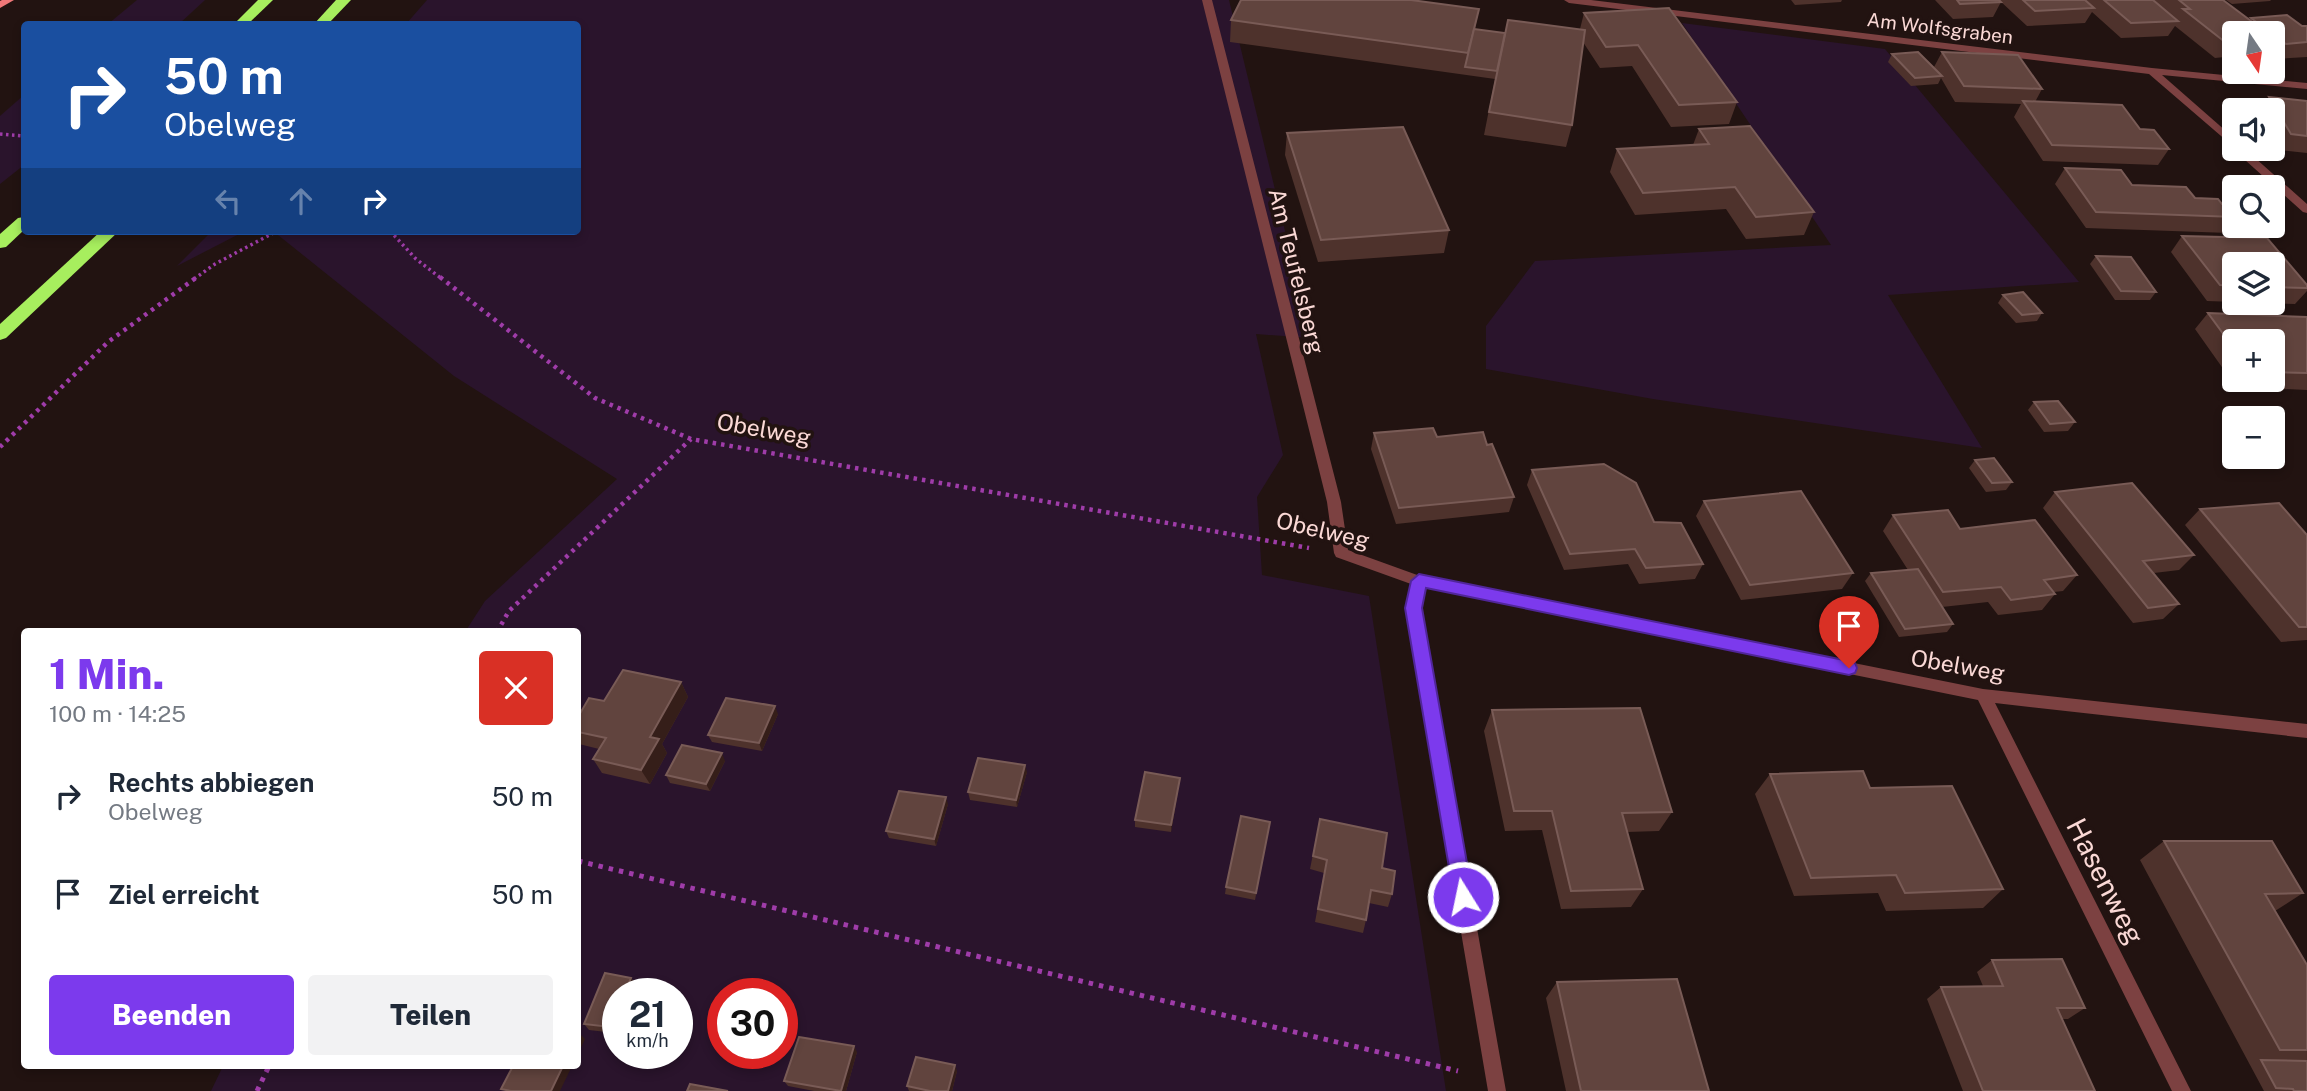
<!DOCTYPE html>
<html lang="de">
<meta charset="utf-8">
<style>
body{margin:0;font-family:"Public Sans",sans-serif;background:#f2f2f3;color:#1f2937;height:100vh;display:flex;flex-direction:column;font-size:26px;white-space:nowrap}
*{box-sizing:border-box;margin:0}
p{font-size:23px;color:#747a83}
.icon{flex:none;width:38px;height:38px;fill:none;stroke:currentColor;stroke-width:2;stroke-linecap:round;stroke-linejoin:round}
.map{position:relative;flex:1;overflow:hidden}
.drawer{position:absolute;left:21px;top:628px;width:560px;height:441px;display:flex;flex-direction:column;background:#fff;border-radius:7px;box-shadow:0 4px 10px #0003}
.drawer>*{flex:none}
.guide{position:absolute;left:21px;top:21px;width:560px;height:214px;border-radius:7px;box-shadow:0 4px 10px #0003;background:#1a4fa0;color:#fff;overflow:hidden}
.needle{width:46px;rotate:167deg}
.fabs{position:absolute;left:2222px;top:21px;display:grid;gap:14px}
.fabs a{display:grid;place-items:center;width:63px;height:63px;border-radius:7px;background:#fff;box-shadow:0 4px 10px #0003;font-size:35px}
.speed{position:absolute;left:602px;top:978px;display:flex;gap:14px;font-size:35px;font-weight:700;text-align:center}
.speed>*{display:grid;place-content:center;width:91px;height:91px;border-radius:50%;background:#fff;box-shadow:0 4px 10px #0003;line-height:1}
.speed small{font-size:18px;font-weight:400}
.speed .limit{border:10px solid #d22;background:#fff;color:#111}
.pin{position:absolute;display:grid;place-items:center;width:60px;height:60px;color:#fff;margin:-72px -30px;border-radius:50% 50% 50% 0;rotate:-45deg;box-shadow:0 0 7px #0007}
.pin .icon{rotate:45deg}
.me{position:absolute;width:77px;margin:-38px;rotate:350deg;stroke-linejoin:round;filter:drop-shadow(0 0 5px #0008)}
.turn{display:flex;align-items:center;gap:24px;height:147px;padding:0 28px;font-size:32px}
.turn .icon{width:91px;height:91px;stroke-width:2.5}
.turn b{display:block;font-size:49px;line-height:60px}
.lanes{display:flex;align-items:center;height:66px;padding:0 28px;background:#0003;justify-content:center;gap:35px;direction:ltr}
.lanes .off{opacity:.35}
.round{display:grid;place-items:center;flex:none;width:74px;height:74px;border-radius:7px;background:#f2f2f3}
.headline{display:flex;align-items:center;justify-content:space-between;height:119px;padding:0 28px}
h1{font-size:42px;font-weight:800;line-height:52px;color:#7c3aed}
.button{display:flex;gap:14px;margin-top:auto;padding:14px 28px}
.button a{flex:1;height:80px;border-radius:7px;background:#7c3aed;color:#fff;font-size:28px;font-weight:800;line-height:80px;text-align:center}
.button a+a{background:#f2f2f3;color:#1f2937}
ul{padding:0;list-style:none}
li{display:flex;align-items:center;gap:21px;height:98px;padding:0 28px}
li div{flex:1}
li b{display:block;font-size:26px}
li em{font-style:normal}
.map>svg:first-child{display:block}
.green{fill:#2a142c;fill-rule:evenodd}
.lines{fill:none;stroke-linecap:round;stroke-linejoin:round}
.path-far2{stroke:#9f3ca9;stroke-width:3.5;stroke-dasharray:2.5 3.5;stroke-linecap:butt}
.path-far1{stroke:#9f3ca9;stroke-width:4.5;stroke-dasharray:3.5 5;stroke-linecap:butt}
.path{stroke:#9f3ca9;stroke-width:5;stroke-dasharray:4.5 6;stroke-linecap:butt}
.street{fill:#7c4141;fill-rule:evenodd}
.secondary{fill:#f07778;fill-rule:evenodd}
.highway{fill:#a7ee5e;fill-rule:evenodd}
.wall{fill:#4e322c;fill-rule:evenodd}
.shaded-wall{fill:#351e19}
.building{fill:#61443e;stroke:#795b56;stroke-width:2}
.route{fill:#7c3aed;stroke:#51269a;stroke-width:2}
.labels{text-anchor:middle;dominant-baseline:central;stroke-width:7;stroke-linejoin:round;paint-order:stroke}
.far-street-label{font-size:19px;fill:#fbd9d6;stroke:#221311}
.street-label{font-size:23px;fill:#fbd9d6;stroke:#221311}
.near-street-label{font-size:28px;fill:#fbd9d6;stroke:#221311}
</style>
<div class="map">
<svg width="2307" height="1091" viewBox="0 0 2307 1091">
<rect width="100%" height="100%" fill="#221311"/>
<g class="green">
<polygon points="137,0 205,0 179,24 108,24"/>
<path d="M427 0H1229L1311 338 1256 334 1283 455 1257 497 1262 575 1369 596 1446 1091H211L223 1066H578V632H465L485 601 617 479 454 376 273 231H578V24H406ZM618 994H677V1054H618ZM723 994H782V1054H723Z"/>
<polygon points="1682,23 1885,49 2079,282 1888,295 1982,448 1653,399 1486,369 1486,326 1535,261 1831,245"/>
<polygon points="24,95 24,165 0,184 0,116"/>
<polygon points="212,231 245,231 177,266"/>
</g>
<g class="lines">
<g class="path-far2">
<polyline points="0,134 24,136"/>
<polyline points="390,231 416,259 442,279"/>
<polyline points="194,279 215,264 277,231"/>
</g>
<g class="path-far1">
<polyline points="440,277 595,398 691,439 1309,548"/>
<polyline points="0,447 108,342 197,277"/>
<polyline points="497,632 509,611 691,439"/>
</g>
<g class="path">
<polyline points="578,861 1458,1071"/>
<polyline points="257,1091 269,1066"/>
</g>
<g class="street">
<polygon points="1202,0 1212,0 1341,502 1348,550 1420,576 1983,689 2307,724 2307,738 1995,703 2191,1091 2172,1091 1978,700 1425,588 1420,608 1506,1091 1488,1091 1406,608 1411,584 1336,557 1334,553 1327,502"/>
<polygon points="1564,0 1591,0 2152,68 2307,83 2307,89 2162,75 2235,139 2235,149 2245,149 2307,204 2307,213 2303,212 2235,151 2235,148 2149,74 1569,3"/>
</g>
<polygon class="secondary" points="2,0 14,0 0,8 0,1"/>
<g class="highway">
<polygon points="258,0 273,0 248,24 234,24"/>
<polygon points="336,0 351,0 328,24 314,24"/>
<polygon points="24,217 24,230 6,247 0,248 0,234 18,218"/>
<polygon points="101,231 119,231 6,338 0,340 0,324"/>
</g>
</g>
<g class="wall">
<polygon points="1791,0 1842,0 1841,2 1795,5"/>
<polygon points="1935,0 1999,0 2001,2 1993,17 1953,19"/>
<polygon points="1999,0 2223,0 2250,20 2251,18 2302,26 2307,26 2307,57 2275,59 2273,58 2273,33 2235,33 2235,56 2215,58 2175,26 2168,36 2121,38 2092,12 2085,23 2027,26"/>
<polygon points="2226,0 2271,0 2270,1 2232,4"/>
<polygon points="1479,9 1475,29 1505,33 1580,29 1584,13 1737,102 1729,124 1671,127 1632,66 1600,68 1583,42 1572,125 1566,147 1484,135 1495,79 1230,42 1231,20"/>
<polygon points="1942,52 2042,89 2035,102 2140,129 2169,149 2158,165 2043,161 2014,117 2021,104 1955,102 1941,78 1938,84 1911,86 1888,62 1892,54 1937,71 1934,67"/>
<polygon points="2269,97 2307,101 2307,153 2279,150 2273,140 2273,110 2259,110"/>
<polygon points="1699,129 1814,212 1804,235 1746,239 1726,209 1635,215 1610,172 1617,149 1693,145"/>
<polygon points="1287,133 1449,230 1444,253 1318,262 1285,155"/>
<polygon points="2065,168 2132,185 2195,198 2235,217 2235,226 2264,226 2258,234 2086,228 2055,184"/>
<polygon points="2182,236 2267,238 2307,285 2307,291 2295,304 2251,303 2273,303 2273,264 2235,264 2235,302 2207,301 2171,252"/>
<polygon points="2096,256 2156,292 2150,300 2115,300 2090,264"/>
<polygon points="2003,295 2042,313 2037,321 2016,323 1998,303"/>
<path d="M2208 313 2307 317V390L2236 387 2195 329ZM2235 341H2273V380H2235Z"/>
<polygon points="2034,402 2075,422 2068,431 2044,432 2028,410"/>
<polygon points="1374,433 1437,437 1487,445 1514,497 1509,512 1396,524 1371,449"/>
<polygon points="1975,460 2012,482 2006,490 1986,492 1969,468"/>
<polygon points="1532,470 1654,522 1703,564 1695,579 1639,584 1628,564 1564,570 1527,485"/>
<polygon points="2055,492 2194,555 2179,570 2154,573 2179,604 2163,619 2133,623 2043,508"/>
<polygon points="1704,501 1853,573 1842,589 1741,600 1696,516"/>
<polygon points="2200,509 2307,535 2307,640 2281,642 2185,525"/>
<polygon points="1893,515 1960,529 2077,575 2063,591 2054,592 2055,594 2042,610 1998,615 1988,602 1942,607 1953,624 1947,632 1899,637 1865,581 1871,573 1908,570 1883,531"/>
<polygon points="681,682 688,697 662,744 667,753 650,784 602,773 593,759 599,749 579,744 578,742 578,717 604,701"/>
<polygon points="1492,710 1672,812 1659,831 1627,832 1643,889 1631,907 1561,909 1542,830 1505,831 1484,731"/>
<polygon points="778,714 762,751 712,742 708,735"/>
<polygon points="725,761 710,791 670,783 666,775"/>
<polygon points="1027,772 1017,807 970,800 968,792"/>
<polygon points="1770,774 1870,788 2003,889 1983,908 1886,911 1878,893 1794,896 1755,794"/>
<polygon points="1180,778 1179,785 1171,832 1135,827 1135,820"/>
<polygon points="948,804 936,846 889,838 886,831"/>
<polygon points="1320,819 1382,868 1392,894 1388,907 1369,903 1366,920 1363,933 1315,922 1324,873 1310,869"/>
<polygon points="1270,822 1255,900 1225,894 1226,887"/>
<polygon points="2164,841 2303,893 2275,911 2307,965 2307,1091 2264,1091 2140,860"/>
<polygon points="1992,960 2085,1008 2068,1019 2062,1019 2095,1091 1963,1091 1927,999 1941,987 1983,986 1977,972"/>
<polygon points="631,978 636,984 615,1033 589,1030 584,1024"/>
<polygon points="1557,982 1709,1091 1566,1091 1546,998"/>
<polygon points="857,1052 846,1091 814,1091 788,1086 784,1081"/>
<polygon points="957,1071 952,1091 909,1091 907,1086"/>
</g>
<g class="shaded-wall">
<polygon points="681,682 688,697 662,744 667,753 650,784 641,770 650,737"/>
<polygon points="775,706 778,714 762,751 759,743"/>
<polygon points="722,753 725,761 710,791 706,784"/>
<polygon points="1025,765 1027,772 1017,807 1016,800"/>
<polygon points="1180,778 1179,785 1171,832 1171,825"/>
<polygon points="946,797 948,804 936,846 934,839"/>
<polygon points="631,978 636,984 632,994 624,994"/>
<polygon points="618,1009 618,1027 615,1033 610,1027"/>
<polygon points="579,1033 585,1039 578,1054 578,1036"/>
<polygon points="854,1046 857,1052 846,1091 841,1091"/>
<polygon points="955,1065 957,1071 952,1091 948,1091"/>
<polygon points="563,1066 572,1066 560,1091 551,1091"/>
</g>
<g class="building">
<polygon points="1241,0 1411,0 1479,9 1468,53 1231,20"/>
<polygon points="1957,0 1999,0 2001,2 1960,4"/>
<polygon points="2023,0 2085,0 2094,8 2035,11"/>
<polygon points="2104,0 2153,0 2178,21 2131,23"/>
<polygon points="2179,0 2223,0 2267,33 2235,33 2235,42 2225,42 2183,9 2190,9"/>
<polygon points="1669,8 1737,102 1679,105 1638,45 1606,47 1584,13"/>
<polygon points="2287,15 2302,26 2307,26 2307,42 2286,44 2251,18"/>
<polygon points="1508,20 1585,30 1572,125 1489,112"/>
<polygon points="1474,29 1505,33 1497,71 1465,67"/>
<polygon points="1918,52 1942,76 1915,78 1892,54"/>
<polygon points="1942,52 2018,55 2042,89 1964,86"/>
<polygon points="2269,97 2307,101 2307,136 2291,134"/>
<polygon points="2023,101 2122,105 2140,129 2154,130 2169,149 2052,145"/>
<polygon points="1750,126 1814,212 1756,217 1735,187 1643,193 1617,149 1709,144 1699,129"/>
<polygon points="1403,127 1449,230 1321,240 1287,133"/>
<polygon points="2065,168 2121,170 2132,185 2186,187 2195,198 2218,199 2222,204 2235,204 2235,217 2096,212"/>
<polygon points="2182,236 2267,238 2307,285 2307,288 2273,287 2273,264 2235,264 2235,286 2220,285"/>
<polygon points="2096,256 2131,257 2156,292 2121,291"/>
<polygon points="2023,292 2042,313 2022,315 2003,295"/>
<polygon points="2208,313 2307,317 2307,373 2273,372 2273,341 2235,341 2235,350"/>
<polygon points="2058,401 2075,422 2050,424 2034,402"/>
<polygon points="1433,428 1437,437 1483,432 1487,445 1492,444 1514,497 1399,508 1374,433"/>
<polygon points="1994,458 2012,482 1992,483 1975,460"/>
<polygon points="1604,464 1636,483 1654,522 1681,523 1703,564 1646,568 1635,549 1570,554 1532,470"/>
<polygon points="2132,483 2194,555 2143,561 2179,604 2148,608 2055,492"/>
<polygon points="1801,491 1853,573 1750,585 1704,501"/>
<polygon points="2279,503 2307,535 2307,627 2299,627 2200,509"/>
<polygon points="1948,510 1960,529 2035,520 2077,575 2044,580 2055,594 2011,600 2001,587 1943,592 1893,515"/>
<polygon points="1918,569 1953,624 1905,629 1871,573"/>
<polygon points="623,670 681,682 650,737 659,739 641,770 593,759 606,738 578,732 578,717 589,698 604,701"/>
<polygon points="726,698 775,706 759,743 708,735"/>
<polygon points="1640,708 1672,812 1622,813 1643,889 1571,891 1552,811 1514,811 1492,710"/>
<polygon points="682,745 722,753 706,784 666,775"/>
<polygon points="978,758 1025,765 1016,800 968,792"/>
<polygon points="1863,771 1870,788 1952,786 2003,889 1905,893 1896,875 1811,878 1770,774"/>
<polygon points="1145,772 1180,778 1171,825 1135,820"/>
<polygon points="899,791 946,797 934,839 886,831"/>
<polygon points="1241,816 1270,822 1256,893 1226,887"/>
<polygon points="1320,819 1387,833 1382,868 1395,871 1392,894 1371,890 1366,920 1318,909 1327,860 1313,856"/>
<polygon points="2164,841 2272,841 2303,893 2265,894 2307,965 2307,1050 2280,1050"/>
<polygon points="2062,959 2085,1008 2057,1008 2095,1091 1983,1091 1941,987 2003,986 1992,960"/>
<polygon points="605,973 631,978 624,994 618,994 618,1009 610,1027 584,1024"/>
<polygon points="1677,979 1709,1091 1581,1091 1557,982"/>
<polygon points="799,1037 854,1046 841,1091 784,1081"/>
<polygon points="916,1057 955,1065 948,1091 930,1091 907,1086"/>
<polygon points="2261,1060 2307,1061 2307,1091 2294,1091 2293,1089 2276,1088"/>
<polygon points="513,1066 563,1066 551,1091 511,1091 501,1089"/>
<polygon points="690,1084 728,1091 687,1091"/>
</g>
<polygon class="route" points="1419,574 1849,661 1855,663 1857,668 1855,673 1849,675 1426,588 1422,608 1473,897 1470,903 1463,906 1456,903 1454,897 1405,608 1411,581"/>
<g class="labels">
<g class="far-street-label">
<text transform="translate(1940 28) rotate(7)">Am Wolfsgraben</text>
</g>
<g class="street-label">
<text transform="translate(1297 271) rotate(76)">Am Teufelsberg</text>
<text transform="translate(764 429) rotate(10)">Obelweg</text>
<text transform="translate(1323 530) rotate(13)">Obelweg</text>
<text transform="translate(1958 665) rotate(10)">Obelweg</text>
</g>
<g class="near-street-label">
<text transform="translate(2106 881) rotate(63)">Hasenweg</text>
</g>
</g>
</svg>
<div class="fabs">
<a><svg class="needle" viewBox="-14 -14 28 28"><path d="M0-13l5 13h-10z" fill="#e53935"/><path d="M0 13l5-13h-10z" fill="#747a83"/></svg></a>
<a><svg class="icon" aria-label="sound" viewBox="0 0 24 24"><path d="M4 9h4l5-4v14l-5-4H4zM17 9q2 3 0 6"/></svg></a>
<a><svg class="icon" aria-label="search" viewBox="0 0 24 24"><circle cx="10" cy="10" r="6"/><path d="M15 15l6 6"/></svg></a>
<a><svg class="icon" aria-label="layers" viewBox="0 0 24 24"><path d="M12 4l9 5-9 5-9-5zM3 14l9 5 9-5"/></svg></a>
<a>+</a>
<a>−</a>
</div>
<div class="speed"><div>21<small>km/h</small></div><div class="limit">30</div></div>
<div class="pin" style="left:1849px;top:668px;background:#d93025"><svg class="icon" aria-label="arrive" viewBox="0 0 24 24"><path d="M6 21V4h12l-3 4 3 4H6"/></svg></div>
<svg class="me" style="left:1463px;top:897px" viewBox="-20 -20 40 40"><circle r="17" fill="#7c3aed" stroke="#fff" stroke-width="3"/><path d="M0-11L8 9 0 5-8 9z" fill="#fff"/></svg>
<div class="guide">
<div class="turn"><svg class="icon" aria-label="right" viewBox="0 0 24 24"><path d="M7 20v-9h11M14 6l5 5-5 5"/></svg><div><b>50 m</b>Obelweg</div></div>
<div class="lanes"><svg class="icon off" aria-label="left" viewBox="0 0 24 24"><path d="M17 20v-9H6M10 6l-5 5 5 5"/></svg><svg class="icon off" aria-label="ahead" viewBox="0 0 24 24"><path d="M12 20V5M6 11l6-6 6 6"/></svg><svg class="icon" aria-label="right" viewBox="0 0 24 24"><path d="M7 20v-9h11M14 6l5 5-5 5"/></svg></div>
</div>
<section class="drawer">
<div class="headline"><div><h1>1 Min.</h1><p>100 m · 14:25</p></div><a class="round" style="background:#d93025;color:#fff"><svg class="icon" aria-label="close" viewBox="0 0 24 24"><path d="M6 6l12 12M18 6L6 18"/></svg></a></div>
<ul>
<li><svg class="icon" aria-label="right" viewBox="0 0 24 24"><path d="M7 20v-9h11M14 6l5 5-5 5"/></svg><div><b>Rechts abbiegen</b><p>Obelweg</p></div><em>50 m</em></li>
<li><svg class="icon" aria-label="arrive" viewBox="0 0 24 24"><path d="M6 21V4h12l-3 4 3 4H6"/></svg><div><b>Ziel erreicht</b></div><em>50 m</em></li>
</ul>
<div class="button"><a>Beenden</a><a>Teilen</a></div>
</section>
</div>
